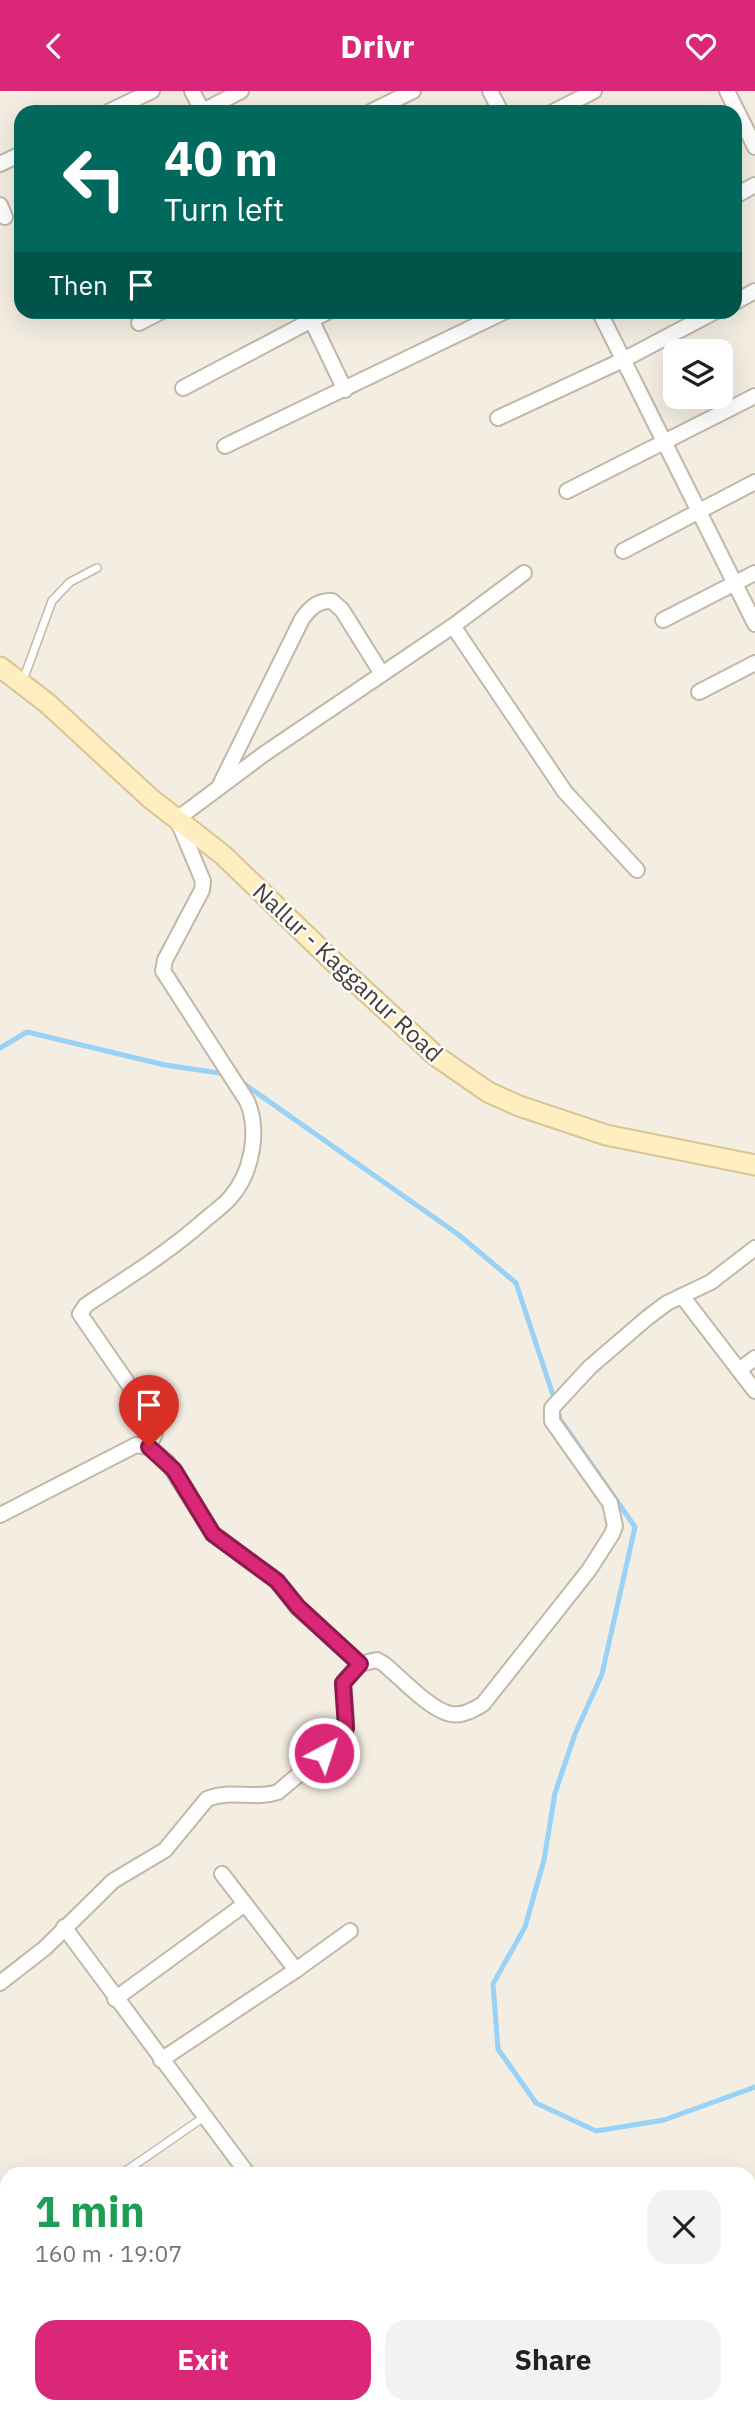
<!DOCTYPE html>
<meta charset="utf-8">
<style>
body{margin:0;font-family:"IBM Plex Sans",sans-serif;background:#f2f2f2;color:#202124;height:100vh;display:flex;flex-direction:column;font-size:26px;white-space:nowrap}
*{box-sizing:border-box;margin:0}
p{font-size:23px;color:#757577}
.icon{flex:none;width:38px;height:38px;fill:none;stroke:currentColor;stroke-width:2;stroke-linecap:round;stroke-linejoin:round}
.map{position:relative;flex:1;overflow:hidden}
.sheet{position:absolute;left:0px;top:2076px;width:756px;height:247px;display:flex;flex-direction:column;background:#fff;border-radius:21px 21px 0 0;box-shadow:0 7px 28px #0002}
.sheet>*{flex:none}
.top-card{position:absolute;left:14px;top:14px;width:728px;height:214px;border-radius:21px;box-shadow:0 7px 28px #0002;background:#00695c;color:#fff;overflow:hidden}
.fabs{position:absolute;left:663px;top:248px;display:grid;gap:14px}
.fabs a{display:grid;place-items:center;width:70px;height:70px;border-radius:14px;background:#fff;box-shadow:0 7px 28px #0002;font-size:35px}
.pin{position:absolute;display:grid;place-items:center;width:60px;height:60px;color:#fff;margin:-72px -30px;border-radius:50% 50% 50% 0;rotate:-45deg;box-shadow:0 0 7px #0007}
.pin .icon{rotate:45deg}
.me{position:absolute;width:77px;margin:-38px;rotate:40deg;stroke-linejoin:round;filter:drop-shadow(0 0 5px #0008)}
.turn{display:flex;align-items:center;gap:24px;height:147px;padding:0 35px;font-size:32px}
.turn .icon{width:91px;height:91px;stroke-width:2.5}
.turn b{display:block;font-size:49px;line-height:60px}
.then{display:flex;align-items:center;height:66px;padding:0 35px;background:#0003;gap:14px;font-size:26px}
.round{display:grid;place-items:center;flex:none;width:74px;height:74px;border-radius:21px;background:#f2f2f2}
.head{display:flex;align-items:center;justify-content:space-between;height:119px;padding:0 35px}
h1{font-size:42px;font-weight:700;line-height:52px;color:#1e9e55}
.action{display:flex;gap:14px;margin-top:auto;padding:14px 35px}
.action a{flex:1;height:80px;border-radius:21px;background:#db2777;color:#fff;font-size:28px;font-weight:700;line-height:80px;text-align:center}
.action a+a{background:#f2f2f2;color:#202124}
header{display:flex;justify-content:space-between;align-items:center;height:91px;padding:0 35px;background:#db2777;color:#fff;font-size:32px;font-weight:700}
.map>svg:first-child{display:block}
.residential{fill:#e7dfd0}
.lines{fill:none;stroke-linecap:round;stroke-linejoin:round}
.stream{stroke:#98d2f6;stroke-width:5}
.lane-casing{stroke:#c2b8a7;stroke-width:10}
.street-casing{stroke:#c2b8a7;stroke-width:18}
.secondary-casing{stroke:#dac490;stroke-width:23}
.lane{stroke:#fff;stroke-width:7}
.street{stroke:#fff;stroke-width:14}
.secondary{stroke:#ffeec0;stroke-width:19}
.route-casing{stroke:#8e194d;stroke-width:18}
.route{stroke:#db2777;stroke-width:12}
.labels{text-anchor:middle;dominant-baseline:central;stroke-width:5;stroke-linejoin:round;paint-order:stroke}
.street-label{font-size:24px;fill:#453d32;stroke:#fff}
</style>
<header><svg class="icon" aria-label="back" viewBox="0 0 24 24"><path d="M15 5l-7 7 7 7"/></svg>Drivr<svg class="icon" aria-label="heart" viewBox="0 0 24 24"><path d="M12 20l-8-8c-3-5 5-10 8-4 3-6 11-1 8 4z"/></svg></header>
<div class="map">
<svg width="755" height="2322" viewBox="0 0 755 2322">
<rect width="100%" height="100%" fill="#f3ede2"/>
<polygon class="residential" points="749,2123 755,2123 755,2322 439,2322 444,2315 749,2315"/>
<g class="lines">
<g class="stream">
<polyline points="0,957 27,941 165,974 226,983"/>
<polyline points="240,990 459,1144 516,1192 555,1310"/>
<polyline points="558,1320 560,1328 635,1436 602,1583 575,1643 555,1702 544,1769 525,1836 493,1893 498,1958 536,2012 596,2040 664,2029 755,1996"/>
</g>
<g class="lane-casing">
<g id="lane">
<polyline points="22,592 52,510 70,491 97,477"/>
<polyline points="123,2082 204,2026"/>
</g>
</g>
<g class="street-casing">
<g id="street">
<polyline points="192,0 203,21"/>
<polyline points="490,0 501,21"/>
<polyline points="727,0 755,56"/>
<polyline points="203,20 241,0"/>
<polyline points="108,21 152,0"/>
<polyline points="370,21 413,0"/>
<polyline points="553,21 594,0"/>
<polyline points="0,73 21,63"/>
<polyline points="735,105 755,94"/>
<polyline points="0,114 5,126"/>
<polyline points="735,211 755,200"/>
<polyline points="599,220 755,533"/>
<polyline points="308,222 345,299"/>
<polyline points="139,232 162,220"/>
<polyline points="183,297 329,220"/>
<polyline points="498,327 623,269 716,220"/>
<polyline points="225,355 506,220"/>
<polyline points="567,400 755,305"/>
<polyline points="623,460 755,391"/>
<polyline points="663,529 755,482"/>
<polyline points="453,535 565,701 637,779"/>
<polyline points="699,601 755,572"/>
<path d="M220 694 302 528C310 517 318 509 332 510L342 519 382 583"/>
<polyline points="682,1205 755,1300"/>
<polyline points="739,1279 755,1267"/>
<path d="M149 1356 155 1342 153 1329 80 1223 86 1214C127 1187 169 1161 206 1128 214 1121 223 1115 230 1107 252 1082 260 1040 247 1010L163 880 165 869 202 799 203 790 177 728 264 663 453 535 524 482"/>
<polyline points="0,1424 136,1354 149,1356 168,1372 213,1443 277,1490 297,1516 360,1573"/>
<polyline points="222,1783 296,1879"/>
<polyline points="64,1836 247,2082"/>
<path d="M0 1892 45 1857 113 1790 165 1759 207 1708C230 1698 255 1709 278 1701L343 1646 346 1628 343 1592 360 1573 377 1569 384 1573C400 1586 431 1620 451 1623 463 1625 473 1619 483 1613L589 1479 612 1443 615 1435 610 1412 552 1330V1317L590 1276 647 1227 667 1212 711 1191 755 1157"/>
<polyline points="115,1908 245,1813"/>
<polyline points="161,1969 296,1879 350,1840"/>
<polyline points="749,2153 755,2153"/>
<polyline points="749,2243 755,2245"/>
<polyline points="749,2296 755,2295"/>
<polyline points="391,2315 395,2322"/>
<polyline points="617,2315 622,2322"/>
<polyline points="713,2315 717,2322"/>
</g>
</g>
<g class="secondary-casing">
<polyline id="secondary" points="0,576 47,612 150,707 223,764 339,876 436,965 488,1001 519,1015 606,1044 755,1074"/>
</g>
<use href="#lane" class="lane"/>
<use href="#street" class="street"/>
<use href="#secondary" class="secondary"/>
</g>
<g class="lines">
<g class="route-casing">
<polyline id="route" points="149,1356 174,1379 213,1443 277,1490 298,1516 360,1573 343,1592 346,1637 343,1646 324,1662"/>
</g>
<use href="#route" class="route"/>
</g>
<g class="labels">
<g class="street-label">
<text transform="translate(348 881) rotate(43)">Nallur - Kagganur Road</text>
</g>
</g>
</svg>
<div class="fabs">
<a><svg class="icon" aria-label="layers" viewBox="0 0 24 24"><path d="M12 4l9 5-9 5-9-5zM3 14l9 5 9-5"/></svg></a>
</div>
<div class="pin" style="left:149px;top:1356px;background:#d93025"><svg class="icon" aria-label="arrive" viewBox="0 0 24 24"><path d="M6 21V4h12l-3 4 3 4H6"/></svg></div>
<svg class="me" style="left:324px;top:1662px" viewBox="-20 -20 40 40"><circle r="17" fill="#db2777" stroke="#fff" stroke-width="3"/><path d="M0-11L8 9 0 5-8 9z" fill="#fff"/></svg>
<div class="top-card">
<div class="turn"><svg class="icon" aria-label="left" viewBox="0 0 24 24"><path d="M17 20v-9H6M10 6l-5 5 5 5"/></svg><div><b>40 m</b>Turn left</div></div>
<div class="then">Then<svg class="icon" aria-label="arrive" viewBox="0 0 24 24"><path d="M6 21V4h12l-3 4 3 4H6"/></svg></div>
</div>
<section class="sheet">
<div class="head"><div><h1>1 min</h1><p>160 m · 19:07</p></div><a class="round"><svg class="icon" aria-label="close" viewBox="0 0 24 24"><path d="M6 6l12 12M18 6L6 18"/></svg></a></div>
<div class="action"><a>Exit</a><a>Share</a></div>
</section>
</div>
